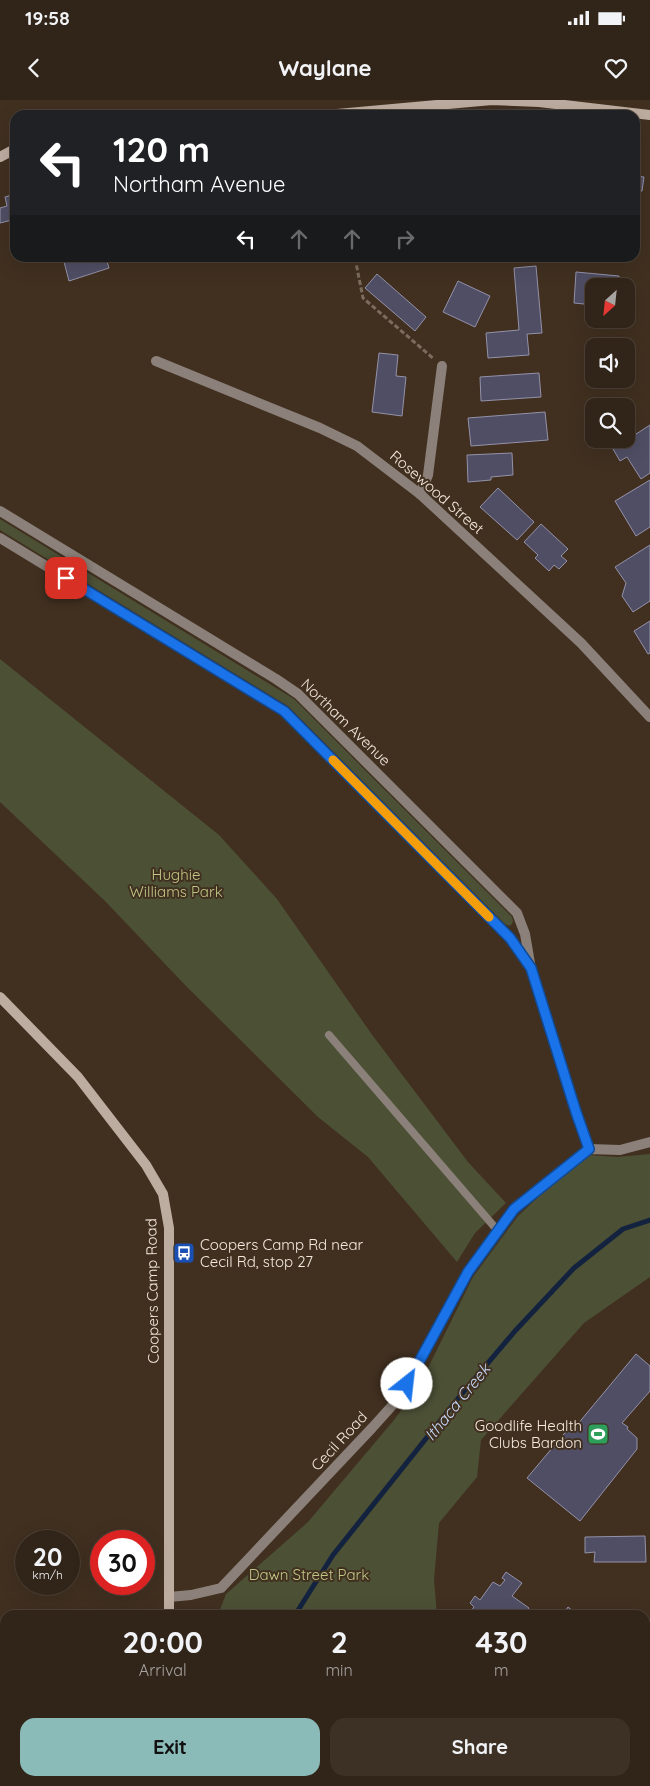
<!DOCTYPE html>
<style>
body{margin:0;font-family:Quicksand,sans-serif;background:#3d3025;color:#f1f3f6;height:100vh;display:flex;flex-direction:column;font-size:19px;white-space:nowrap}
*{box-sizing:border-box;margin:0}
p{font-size:16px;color:#a8a4a2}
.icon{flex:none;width:28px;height:28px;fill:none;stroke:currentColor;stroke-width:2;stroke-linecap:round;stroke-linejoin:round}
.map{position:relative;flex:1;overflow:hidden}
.side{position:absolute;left:0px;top:1510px;width:650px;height:176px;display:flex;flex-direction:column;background:#312418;border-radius:15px 15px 0 0;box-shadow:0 5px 20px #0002,0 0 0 1px #4c4137}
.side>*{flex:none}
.banner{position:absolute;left:10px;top:10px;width:630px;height:152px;border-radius:15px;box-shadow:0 5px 20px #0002,0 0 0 1px #4c4137;background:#202124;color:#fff;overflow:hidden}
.needle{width:32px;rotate:207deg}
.controls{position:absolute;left:585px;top:178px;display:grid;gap:10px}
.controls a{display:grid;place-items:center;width:50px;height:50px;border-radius:10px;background:#312418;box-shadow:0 5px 20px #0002,0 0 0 1px #4c4137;font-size:25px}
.speed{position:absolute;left:15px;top:1430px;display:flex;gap:10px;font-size:25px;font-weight:700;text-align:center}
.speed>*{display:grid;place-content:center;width:65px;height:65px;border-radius:50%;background:#312418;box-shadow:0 5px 20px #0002,0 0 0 1px #4c4137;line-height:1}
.speed small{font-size:12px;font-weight:400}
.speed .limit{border:8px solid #d22;background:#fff;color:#111}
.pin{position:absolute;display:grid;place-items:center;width:42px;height:42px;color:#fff;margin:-21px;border-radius:10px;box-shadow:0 2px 8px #0006}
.me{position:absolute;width:55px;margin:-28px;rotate:29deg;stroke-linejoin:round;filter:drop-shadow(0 0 4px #0008)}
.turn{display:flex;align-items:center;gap:18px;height:105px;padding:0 20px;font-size:22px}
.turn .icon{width:65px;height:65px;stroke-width:2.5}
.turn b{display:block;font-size:35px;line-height:42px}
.lanes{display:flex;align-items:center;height:48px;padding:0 20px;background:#0003;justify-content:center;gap:25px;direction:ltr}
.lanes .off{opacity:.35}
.eta{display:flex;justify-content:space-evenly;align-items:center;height:85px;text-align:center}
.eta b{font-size:30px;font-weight:700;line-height:35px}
.primary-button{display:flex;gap:10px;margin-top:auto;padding:10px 20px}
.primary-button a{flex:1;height:58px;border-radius:15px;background:#8bbbb9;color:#111;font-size:20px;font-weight:700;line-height:58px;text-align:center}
.primary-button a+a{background:#3d3025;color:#f1f3f6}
.status{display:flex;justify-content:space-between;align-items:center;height:35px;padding:0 25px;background:#312418;direction:ltr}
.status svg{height:14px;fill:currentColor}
header{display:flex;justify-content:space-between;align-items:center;height:65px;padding:0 20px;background:#312418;font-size:22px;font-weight:700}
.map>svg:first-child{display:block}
.green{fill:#4c5035}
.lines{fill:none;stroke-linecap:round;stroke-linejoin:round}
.stream{stroke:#13233f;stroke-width:5}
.building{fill:#504e64;stroke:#9492aa}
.path{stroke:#7b6c5e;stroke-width:3;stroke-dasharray:5 2.5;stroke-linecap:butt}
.lane{stroke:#8b817a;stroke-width:8}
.street{stroke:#8b817a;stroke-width:10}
.secondary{stroke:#bdada1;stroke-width:10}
.route-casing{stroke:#114b97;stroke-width:12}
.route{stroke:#1a73e8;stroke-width:9}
.slow{stroke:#f59e0b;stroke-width:9}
.labels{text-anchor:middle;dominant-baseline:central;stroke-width:4;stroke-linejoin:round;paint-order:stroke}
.street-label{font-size:15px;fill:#f5e9df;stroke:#413020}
.park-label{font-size:15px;fill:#bfc886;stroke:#413020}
.poi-label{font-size:15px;fill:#f5e9df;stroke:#413020;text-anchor:start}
.water-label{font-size:16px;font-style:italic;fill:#c7dcfe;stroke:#413020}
</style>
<div class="status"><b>19:58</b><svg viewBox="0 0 49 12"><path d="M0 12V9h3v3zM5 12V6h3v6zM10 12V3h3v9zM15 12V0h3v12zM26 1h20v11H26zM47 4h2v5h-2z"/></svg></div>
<header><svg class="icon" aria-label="back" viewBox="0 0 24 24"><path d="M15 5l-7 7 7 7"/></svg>Waylane<svg class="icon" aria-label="heart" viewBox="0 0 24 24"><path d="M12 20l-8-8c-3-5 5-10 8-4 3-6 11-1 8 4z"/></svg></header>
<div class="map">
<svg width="650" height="1686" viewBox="0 0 650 1686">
<rect width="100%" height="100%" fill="#413020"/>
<g class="green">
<polygon points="0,419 294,599 512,817 513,821 512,824 509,826 505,824 288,606 0,430"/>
<polygon points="0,559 219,735 277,799 373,936 468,1062 506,1103 475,1133 457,1162 368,1057 318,1017 187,887 105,801 0,702"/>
<polygon points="650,1054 650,1177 584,1223 481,1340 477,1377 439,1423 434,1480 437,1515 218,1515 226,1494 308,1422 394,1320 418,1288 473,1177 518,1116 548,1088 589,1055 617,1057"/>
<polygon points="207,1681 322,1681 323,1686 208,1686"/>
</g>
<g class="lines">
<g class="stream">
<polyline points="295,1515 333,1455 460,1296 515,1231 574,1168 623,1129 650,1120"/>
<polyline points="262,1681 262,1686"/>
</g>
</g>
<g class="building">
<polygon points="635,76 644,77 642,91 637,91 635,115"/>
<polygon points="15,94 15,124 13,124 12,120 0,123 0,108 7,106 5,97"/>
<polygon points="63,158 106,158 109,168 69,181"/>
<polygon points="536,166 542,233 527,234 529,255 488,258 486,233 519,230 514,168"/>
<polygon points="576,172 619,176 618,186 594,186 594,205 574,203"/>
<polygon points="377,174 426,217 415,231 365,188"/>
<polygon points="458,181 490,196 475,227 443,212"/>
<polygon points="379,253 398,255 396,276 406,277 402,316 372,312"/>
<polygon points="539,273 541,297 481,301 480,277"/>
<polygon points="545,312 548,340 471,346 468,318"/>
<polygon points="650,325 650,373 641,379 627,357 620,361 613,349"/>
<polygon points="512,353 513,375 491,377 491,380 468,382 467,355"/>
<polygon points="650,380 650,427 636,436 615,401"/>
<polygon points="498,388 534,422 517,440 480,407"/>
<polygon points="541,424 568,449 561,456 567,461 559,469 554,465 549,471 535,458 538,455 524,442"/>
<polygon points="650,445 650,501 633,512 622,496 626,483 615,467"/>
<polygon points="650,521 650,553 648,554 634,531"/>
<polygon points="636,1254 650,1266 650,1291 622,1323 628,1327 627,1329 637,1338 637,1349 580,1421 527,1378 569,1328 572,1331"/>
<polygon points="645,1436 646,1462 594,1462 595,1452 585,1453 585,1437"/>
<polygon points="506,1472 522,1483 512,1496 529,1508 524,1515 468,1515 474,1507 470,1503 475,1496 480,1500 493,1482 500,1486 505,1480 502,1478"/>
<polygon points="568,1507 578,1515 562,1515"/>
<rect x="645" y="1584" width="5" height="49"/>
<polygon points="372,1681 395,1681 402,1686 373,1686"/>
<polygon points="519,1681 547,1681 544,1686 518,1686 517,1685"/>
<polygon points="561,1681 598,1681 599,1682 596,1686 557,1686"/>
</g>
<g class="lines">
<g class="path">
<polyline points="355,158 363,198 434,259"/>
<polyline points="0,1626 5,1625"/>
</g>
<polyline class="lane" points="329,935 498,1131"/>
<g class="street">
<polyline points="156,261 320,328 357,346 420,394 581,543 650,617"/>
<polyline points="420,394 428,375 442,266"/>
<polyline points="0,411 276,579 298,594 517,813 525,834 531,869 576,1012 589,1049"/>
<polyline points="0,438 284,611 510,838 528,864"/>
<polyline points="169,1497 191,1495 221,1488 372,1328 399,1298 468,1172 514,1109 589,1049 620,1050 650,1042"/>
<polyline points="451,1681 458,1686"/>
<polyline points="338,1686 339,1681"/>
</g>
<g class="secondary">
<polyline points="326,15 492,0 539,2 650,15"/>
<polyline points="0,57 15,49"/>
<polyline points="0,897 78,977 146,1065 163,1094 169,1128 169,1515"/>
<polyline points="182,1681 182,1686"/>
</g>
</g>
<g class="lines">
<g class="route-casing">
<polyline id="route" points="66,478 284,611 510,838 531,868 576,1012 589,1049 514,1109 468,1172 407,1284"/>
</g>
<use href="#route" class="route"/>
<polyline class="slow" points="333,660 489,817"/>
</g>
<defs>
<g id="bus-square" transform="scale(1.125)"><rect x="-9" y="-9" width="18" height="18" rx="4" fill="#1a4fb4" stroke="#413020"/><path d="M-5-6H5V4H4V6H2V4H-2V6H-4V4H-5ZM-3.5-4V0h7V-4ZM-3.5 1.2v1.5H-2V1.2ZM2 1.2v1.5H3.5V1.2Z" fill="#fff"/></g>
<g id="stadium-square" transform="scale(1.125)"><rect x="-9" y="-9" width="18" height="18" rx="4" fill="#2e9e5b" stroke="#413020"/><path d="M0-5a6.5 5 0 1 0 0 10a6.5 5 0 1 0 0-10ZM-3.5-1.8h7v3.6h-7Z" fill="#fff"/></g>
</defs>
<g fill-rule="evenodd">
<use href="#bus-square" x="184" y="1153"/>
<use href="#stadium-square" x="598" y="1334"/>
</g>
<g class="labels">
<g class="street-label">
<text transform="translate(437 392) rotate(41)">Rosewood Street</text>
<text transform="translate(346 622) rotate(44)">Northam Avenue</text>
<text transform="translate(152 1191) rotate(-91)">Coopers Camp Road</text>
<text transform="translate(339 1341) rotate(-47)">Cecil Road</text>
</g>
<g class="park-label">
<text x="176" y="774">Hughie<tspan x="176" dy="17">Williams Park</tspan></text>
<text x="309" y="1474">Dawn Street Park</text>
</g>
<g class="poi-label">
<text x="200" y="1144">Coopers Camp Rd near<tspan x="200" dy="17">Cecil Rd, stop 27</tspan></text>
<text x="582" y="1325" text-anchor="end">Goodlife Health<tspan x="582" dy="17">Clubs Bardon</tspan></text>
</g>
<g class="water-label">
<text transform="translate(457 1302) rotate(-51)">Ithaca Creek</text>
</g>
</g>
</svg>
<div class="controls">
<a><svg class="needle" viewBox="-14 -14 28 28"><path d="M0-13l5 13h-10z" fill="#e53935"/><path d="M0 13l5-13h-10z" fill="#a8a4a2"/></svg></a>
<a><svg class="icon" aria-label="sound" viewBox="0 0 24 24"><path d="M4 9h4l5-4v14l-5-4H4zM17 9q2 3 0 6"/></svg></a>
<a><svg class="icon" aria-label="search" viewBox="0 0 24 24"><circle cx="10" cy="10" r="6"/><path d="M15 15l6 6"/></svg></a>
</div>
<div class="speed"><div>20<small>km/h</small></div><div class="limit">30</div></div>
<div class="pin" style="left:66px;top:478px;background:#d93025"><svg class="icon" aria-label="arrive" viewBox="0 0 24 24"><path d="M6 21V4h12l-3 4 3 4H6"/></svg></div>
<svg class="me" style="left:407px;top:1284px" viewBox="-20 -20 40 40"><circle r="19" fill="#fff"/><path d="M0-13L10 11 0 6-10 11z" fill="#1a73e8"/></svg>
<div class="banner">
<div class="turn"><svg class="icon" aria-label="left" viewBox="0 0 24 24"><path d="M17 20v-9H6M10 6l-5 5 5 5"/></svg><div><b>120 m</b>Northam Avenue</div></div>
<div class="lanes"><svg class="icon" aria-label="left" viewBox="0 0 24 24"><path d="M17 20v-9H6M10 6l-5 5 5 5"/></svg><svg class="icon off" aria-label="ahead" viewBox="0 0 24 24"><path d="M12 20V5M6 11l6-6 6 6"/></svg><svg class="icon off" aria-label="ahead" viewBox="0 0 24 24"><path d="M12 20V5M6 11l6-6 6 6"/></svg><svg class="icon off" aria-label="right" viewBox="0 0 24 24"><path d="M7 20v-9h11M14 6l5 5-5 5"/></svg></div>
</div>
<section class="side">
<div class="eta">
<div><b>20:00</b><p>Arrival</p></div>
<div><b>2</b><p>min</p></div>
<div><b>430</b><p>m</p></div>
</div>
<div class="primary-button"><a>Exit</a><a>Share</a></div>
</section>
</div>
